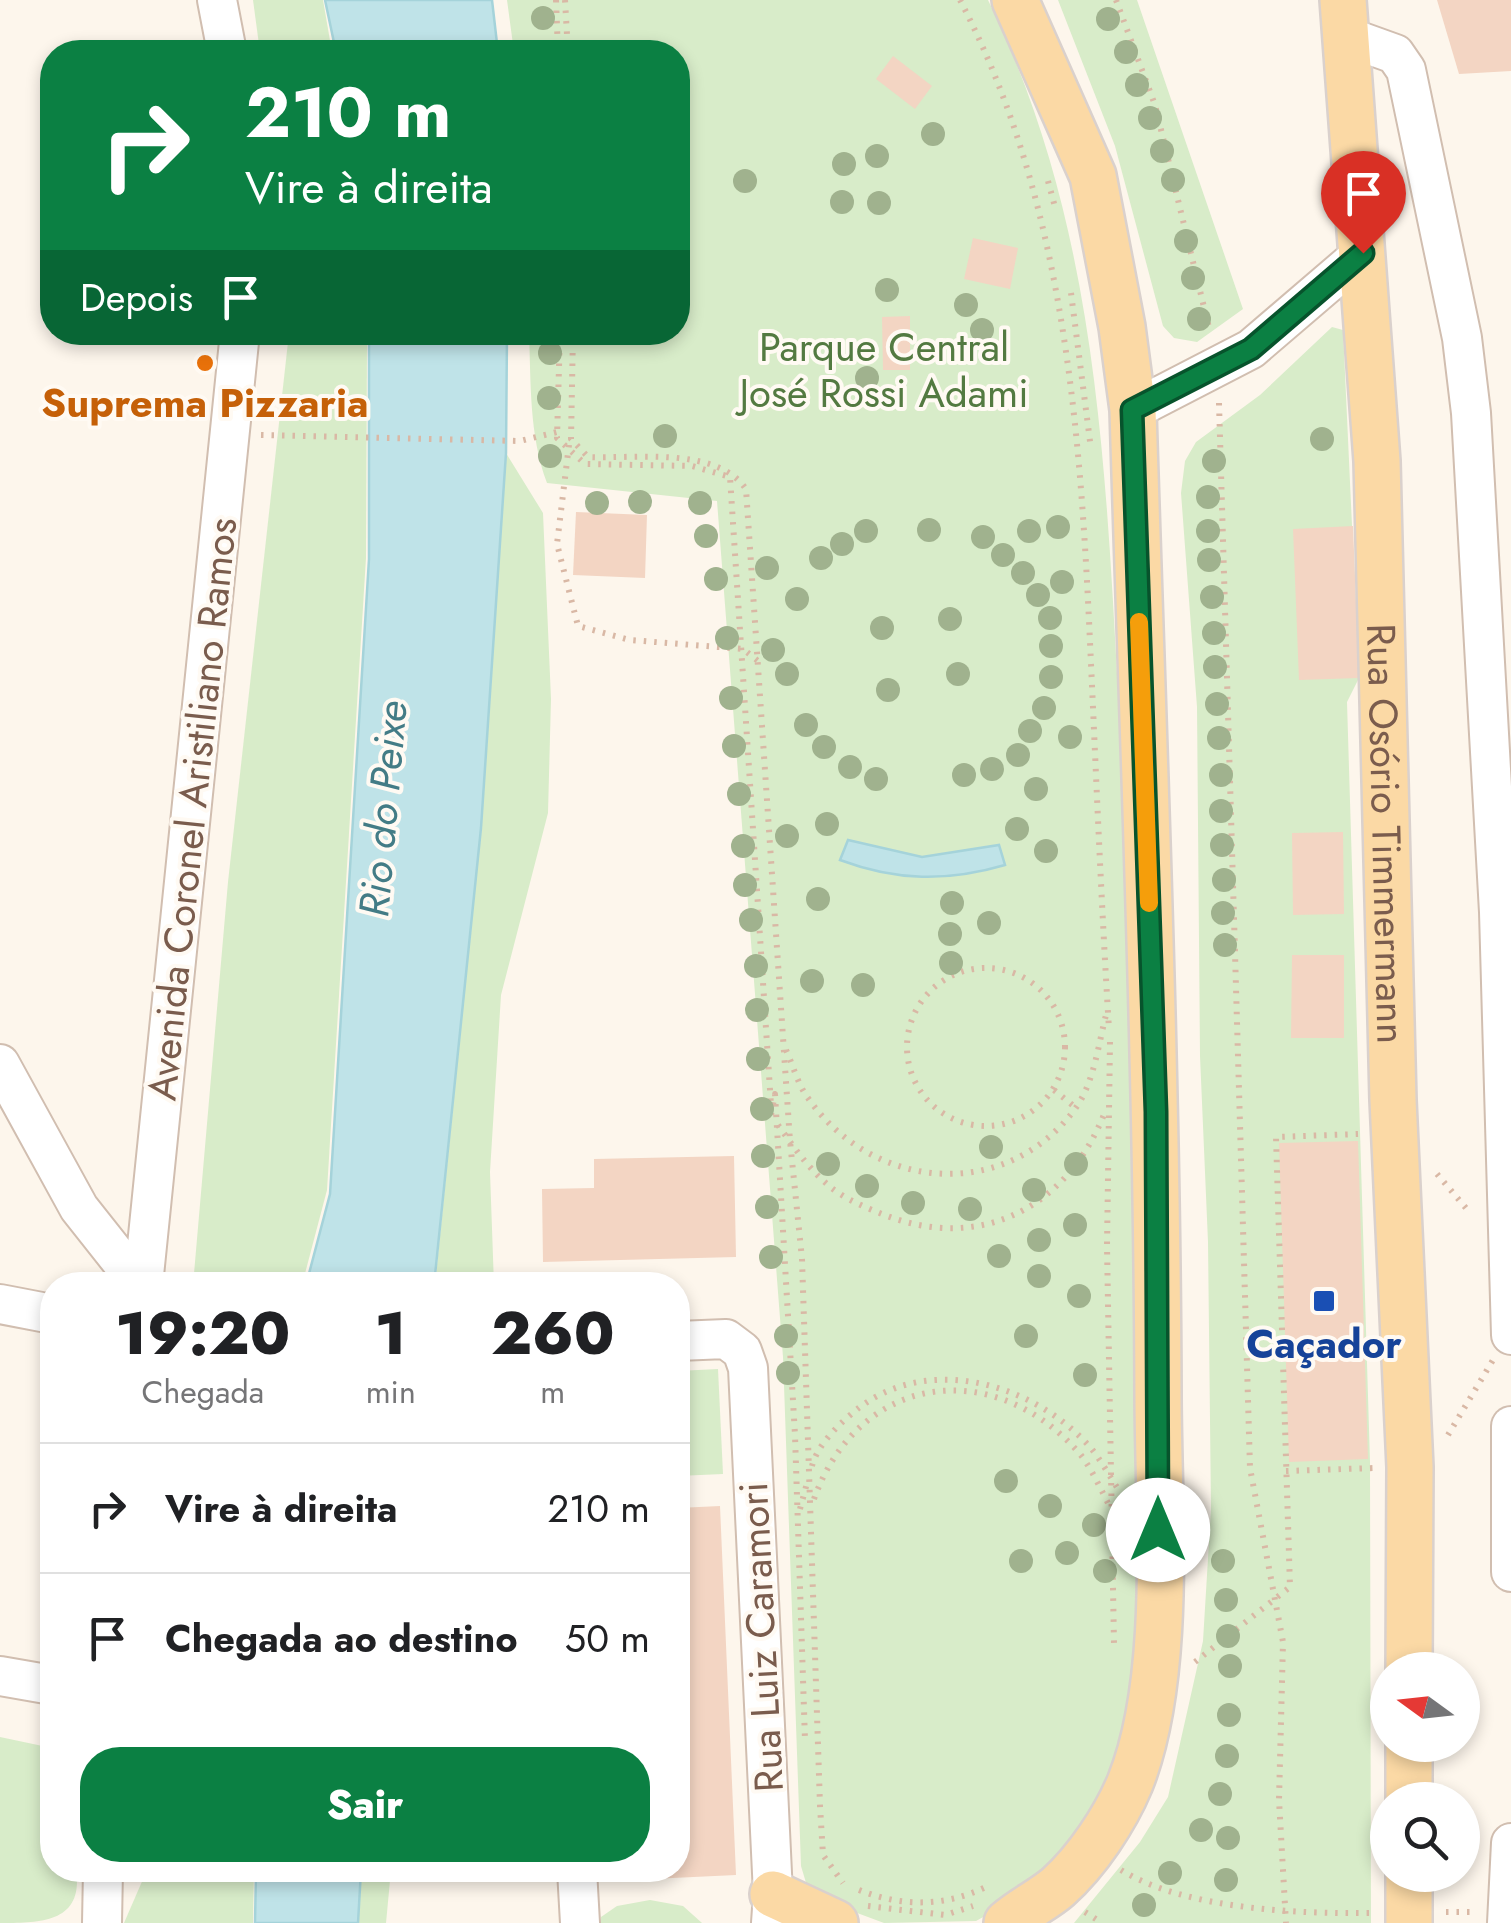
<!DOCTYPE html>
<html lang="pt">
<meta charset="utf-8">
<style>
body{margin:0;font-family:Jost,sans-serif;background:#f6f6f6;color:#202124;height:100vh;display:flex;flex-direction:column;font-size:38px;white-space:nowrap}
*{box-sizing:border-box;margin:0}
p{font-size:32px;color:#757577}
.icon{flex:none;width:55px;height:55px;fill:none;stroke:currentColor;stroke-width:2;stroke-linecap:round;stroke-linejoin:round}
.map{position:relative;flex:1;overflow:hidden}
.drawer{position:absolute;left:40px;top:1272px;width:650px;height:610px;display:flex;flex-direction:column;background:#fff;border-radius:40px;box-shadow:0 5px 15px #0003}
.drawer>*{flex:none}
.banner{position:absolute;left:40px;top:40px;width:650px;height:305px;border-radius:40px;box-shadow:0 5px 15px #0003;background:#0b8043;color:#fff;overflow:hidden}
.needle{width:65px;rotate:285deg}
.controls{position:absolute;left:1370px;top:1652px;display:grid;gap:20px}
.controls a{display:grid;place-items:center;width:110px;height:110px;border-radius:50%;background:#fff;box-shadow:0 5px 15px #0003;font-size:50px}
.pin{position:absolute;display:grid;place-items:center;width:85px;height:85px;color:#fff;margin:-102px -42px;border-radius:50% 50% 50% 0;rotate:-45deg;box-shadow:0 0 10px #0007}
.pin .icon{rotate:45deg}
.me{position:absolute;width:110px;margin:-55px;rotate:0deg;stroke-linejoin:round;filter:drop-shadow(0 0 8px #0008)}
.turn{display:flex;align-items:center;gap:35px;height:210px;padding:0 40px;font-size:45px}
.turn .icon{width:130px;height:130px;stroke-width:2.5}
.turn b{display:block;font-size:70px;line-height:85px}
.then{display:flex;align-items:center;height:95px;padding:0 40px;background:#0003;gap:20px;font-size:38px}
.eta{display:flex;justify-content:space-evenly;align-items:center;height:170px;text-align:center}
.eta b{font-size:60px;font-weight:800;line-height:70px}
.action{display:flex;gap:20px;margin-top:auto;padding:20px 40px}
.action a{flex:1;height:115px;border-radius:40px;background:#0b8043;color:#fff;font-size:40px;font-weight:800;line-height:115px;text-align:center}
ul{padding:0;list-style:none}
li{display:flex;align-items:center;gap:30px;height:130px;padding:0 40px;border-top:2px solid #e0e0e0}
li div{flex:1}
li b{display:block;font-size:38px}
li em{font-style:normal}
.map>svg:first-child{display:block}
.green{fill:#d8ecc9}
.water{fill:#bfe3e8;stroke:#a5d3da;stroke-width:2.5}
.building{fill:#f3d5c3}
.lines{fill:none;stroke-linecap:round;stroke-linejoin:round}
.minor-casing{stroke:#d1beb0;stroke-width:42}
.major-casing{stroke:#dad1cd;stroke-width:50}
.path{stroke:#d9b8a5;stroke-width:6;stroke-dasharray:2.5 8;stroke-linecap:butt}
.minor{stroke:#fff;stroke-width:38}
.major{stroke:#fbd9a5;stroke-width:45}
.tree{fill:#a0b28e}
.route-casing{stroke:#07532c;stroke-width:25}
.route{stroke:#0b8043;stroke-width:18}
.slow{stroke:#f59e0b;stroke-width:18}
.food-dot{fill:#e8710a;stroke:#fffaf3;stroke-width:4}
.transit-dot{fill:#1a4fb4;stroke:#fffaf3;stroke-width:4}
.labels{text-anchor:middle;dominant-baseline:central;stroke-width:8;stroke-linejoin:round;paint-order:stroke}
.park-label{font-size:40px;fill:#537a41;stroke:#fffaf3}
.food-label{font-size:40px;font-weight:bold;fill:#c56008;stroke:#fffaf3}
.street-label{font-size:40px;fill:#7a5c4d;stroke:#fffaf3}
.transit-label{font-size:40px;font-weight:bold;fill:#164399;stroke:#fffaf3}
.water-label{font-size:42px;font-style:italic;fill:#437c86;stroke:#fffaf3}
</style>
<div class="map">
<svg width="1511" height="1923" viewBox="0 0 1511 1923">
<rect width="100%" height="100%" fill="#fdf6ec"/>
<g class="green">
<polygon points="253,0 323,0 332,52 260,52"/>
<path d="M507 0H988C1095 218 1105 454 1118 692 1136 1010 1132 1327 1137 1645L1132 1722 1115 1788 1026 1893 976 1921 884 1923 825 1901 807 1886 801 1866 783 1357 717 501 547 483C529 435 531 383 529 333L678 332V52H514Z"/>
<polygon points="1058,0 1137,0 1243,309 1197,342 1174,338 1163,326 1115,146"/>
<polygon points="1332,327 1343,330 1359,678 1347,702 1370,1462 1371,1923 1074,1923 1140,1842 1168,1797 1203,1641 1211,1509 1208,1242 1200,1056 1197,707 1181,493 1185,461 1196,442 1260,395"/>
<polygon points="289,333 365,333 367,345 366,558 327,1190 302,1285 193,1285 228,882"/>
<polygon points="506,453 543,513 551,699 548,813 501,995 490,1172 494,1285 435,1285 481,828"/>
<polygon points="718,1369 723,1474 678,1476 678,1371"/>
<path d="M0 1737 52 1748V1870H76C84 1923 40 1923 0 1923Z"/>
<polygon points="147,1870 254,1870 253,1923 124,1923"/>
<polygon points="361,1870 391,1870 386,1923 358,1923"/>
<polygon points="650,1900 683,1906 702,1923 601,1923 601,1917 617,1906"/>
</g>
<g class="water">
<polygon points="325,0 492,0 498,52 336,52"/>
<polygon points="369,333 507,333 506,453 481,828 434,1285 306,1285 330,1194 369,559"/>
<path d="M848 840 922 857 999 845 1005 865C947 882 896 881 840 860Z"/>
<polygon points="256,1870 361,1870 358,1923 255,1923"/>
</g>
<g class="building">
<polygon points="1437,0 1511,0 1511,71 1459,74"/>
<polygon points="893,56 932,86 915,109 876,79"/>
<polygon points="973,238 1018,248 1010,289 964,279"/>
<polygon points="910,316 910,370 883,370 882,317"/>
<polygon points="576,512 647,515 645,578 573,575"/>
<polygon points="1353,526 1359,678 1299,680 1293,529"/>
<polygon points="1343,832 1344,914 1293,915 1292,833"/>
<polygon points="1292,955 1344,955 1344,1038 1291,1038"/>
<polygon points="1358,1141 1368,1459 1289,1462 1279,1143"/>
<polygon points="734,1156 736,1257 543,1262 542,1189 594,1188 594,1159"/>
<polygon points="720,1506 736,1875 609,1881 608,1870 678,1870 678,1508"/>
</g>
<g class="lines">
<g class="minor-casing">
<g id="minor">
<polyline points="217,0 227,52"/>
<polyline points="1345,36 1395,54 1406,70 1462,338 1471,413 1499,912 1511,1335"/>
<polyline points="1133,410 1251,349 1363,253"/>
<polyline points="0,1064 79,1208 140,1285"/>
<polyline points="143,1285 240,332"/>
<polyline points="0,1304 52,1314"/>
<polyline points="678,1341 726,1339 742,1351 748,1368 773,1894 771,1923"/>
<polyline points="1511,1426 1511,1572"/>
<polyline points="0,1676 52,1685"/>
<polyline points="577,1870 580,1923"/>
<polyline points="102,1923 103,1870"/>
<polyline points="1507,1923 1511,1843"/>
</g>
</g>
<g class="major-casing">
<g id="major">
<path id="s1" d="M1343 0 1377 461 1393 1100 1410 1467 1409 1670"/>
<polyline points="1409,1800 1409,1745"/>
<polyline points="1409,1875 1409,1923"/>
<polyline points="773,1894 835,1923"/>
<path d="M1007 1923C1023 1909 1043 1900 1058 1887 1087 1861 1115 1819 1130 1783 1173 1676 1158 1509 1158 1393 1157 1065 1143 738 1133 410L1122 327 1093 176 1015 0"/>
</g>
</g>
<g class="path">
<polyline points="556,0 558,52"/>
<polyline points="565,0 568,52"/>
<path d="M960 0C1063 198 1080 422 1090 642 1096 771 1101 900 1109 1029"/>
<polyline points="1116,0 1155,105 1210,332"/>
<polyline points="1048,181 1055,207"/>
<polyline points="1071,293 1091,449"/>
<polyline points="560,332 557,438 585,464 692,466 730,477 771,1105"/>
<path d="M573 332 571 439 588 457C636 459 716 446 746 489L790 1141 802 1259 820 1806 823 1855 843 1883"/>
<polyline points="1219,403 1250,1468 1283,1642 1279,1800 1286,1923"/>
<polyline points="261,435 520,441 557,432"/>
<polyline points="569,445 557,544 578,626 630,640 743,649 758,661"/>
<circle cx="986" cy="1047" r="79"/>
<polyline points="1110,1042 1107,1246 1114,1644"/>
<path d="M786 1050C793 1065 798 1085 808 1098 873 1192 1006 1202 1075 1109 1094 1083 1098 1046 1106 1015"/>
<polyline points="1054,1090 1076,1108"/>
<polyline points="771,1115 775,1094 795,1435 805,1740"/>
<path d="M778 1125C793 1146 808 1168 828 1185 843 1198 864 1207 882 1214 979 1253 1067 1209 1105 1112"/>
<polyline points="1437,1174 1471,1214"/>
<polyline points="1448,1435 1493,1360"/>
<path d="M812 1466C818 1443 842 1421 860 1407 931 1354 1034 1384 1090 1447 1101 1460 1110 1477 1120 1492"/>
<polyline points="1286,1471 1374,1468"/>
<path d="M814 1499C859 1373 994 1355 1080 1454 1092 1469 1101 1490 1110 1507"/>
<polyline points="800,1509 807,1483"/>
<polyline points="1195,1662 1290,1587 1276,1137 1358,1134"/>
<path d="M1121 1870C1184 1909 1298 1914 1371 1913"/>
<path d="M859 1890C902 1907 944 1907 986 1887"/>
<polyline points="868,1906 945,1915 973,1906"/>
<polyline points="1085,1912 1102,1923"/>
<polyline points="1446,1912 1473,1912"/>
</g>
<use href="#minor" class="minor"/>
<use href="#major" class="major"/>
</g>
<g class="tree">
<circle cx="543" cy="18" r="12"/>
<circle cx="1108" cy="19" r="12"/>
<circle cx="1126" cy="52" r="12"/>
<circle cx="1137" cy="85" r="12"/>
<circle cx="1150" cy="118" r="12"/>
<circle cx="933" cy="134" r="12"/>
<circle cx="1162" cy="151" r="12"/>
<circle cx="877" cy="156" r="12"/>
<circle cx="844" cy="164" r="12"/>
<circle cx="1173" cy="180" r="12"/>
<circle cx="745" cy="181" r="12"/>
<circle cx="842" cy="202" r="12"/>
<circle cx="879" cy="203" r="12"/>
<circle cx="1186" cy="241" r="12"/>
<circle cx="1193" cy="278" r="12"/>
<circle cx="887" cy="290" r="12"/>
<circle cx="966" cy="305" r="12"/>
<circle cx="1199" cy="319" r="12"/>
<circle cx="982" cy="330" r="12"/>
<circle cx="550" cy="353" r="12"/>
<circle cx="867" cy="378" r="12"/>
<circle cx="549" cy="398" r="12"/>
<circle cx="665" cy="436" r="12"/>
<circle cx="1322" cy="439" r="12"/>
<circle cx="550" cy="456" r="12"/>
<circle cx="1214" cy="461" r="12"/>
<circle cx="1208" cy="497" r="12"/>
<circle cx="640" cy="502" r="12"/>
<circle cx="597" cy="503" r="12"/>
<circle cx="700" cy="503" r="12"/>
<circle cx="1058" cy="527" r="12"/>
<circle cx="929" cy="530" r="12"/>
<circle cx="866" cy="531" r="12"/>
<circle cx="1029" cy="531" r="12"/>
<circle cx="1208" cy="531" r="12"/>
<circle cx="706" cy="536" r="12"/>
<circle cx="983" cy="537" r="12"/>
<circle cx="842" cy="544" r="12"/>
<circle cx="1003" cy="555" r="12"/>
<circle cx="821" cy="558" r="12"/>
<circle cx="1209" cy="560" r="12"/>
<circle cx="767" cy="568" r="12"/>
<circle cx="1023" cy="573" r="12"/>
<circle cx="716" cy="579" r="12"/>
<circle cx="1062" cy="582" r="12"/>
<circle cx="1038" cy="595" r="12"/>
<circle cx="1212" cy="597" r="12"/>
<circle cx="797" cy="599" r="12"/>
<circle cx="1050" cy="618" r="12"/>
<circle cx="950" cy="619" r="12"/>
<circle cx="882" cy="628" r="12"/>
<circle cx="1214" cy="633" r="12"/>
<circle cx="727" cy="638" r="12"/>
<circle cx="1051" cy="646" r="12"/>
<circle cx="773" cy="650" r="12"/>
<circle cx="1215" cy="667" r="12"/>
<circle cx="787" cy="674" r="12"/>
<circle cx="958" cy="674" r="12"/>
<circle cx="1051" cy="677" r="12"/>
<circle cx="888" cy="690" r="12"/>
<circle cx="731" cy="698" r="12"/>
<circle cx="1217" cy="704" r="12"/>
<circle cx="1044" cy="708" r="12"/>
<circle cx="806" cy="725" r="12"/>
<circle cx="1030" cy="731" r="12"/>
<circle cx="1070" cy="737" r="12"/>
<circle cx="1219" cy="738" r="12"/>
<circle cx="734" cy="746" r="12"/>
<circle cx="824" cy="747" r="12"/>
<circle cx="1018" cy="755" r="12"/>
<circle cx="850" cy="767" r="12"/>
<circle cx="992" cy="769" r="12"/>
<circle cx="964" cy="775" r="12"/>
<circle cx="1221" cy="775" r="12"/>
<circle cx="876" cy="779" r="12"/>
<circle cx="1036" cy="789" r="12"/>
<circle cx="739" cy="794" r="12"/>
<circle cx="1221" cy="811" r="12"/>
<circle cx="827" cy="824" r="12"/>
<circle cx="1017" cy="829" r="12"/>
<circle cx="787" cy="836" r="12"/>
<circle cx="1222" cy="845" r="12"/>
<circle cx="743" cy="846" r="12"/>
<circle cx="1046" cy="851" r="12"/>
<circle cx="1224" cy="880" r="12"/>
<circle cx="745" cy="885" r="12"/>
<circle cx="818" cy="899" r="12"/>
<circle cx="952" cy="903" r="12"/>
<circle cx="1223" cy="913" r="12"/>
<circle cx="751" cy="920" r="12"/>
<circle cx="989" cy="923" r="12"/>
<circle cx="950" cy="934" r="12"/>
<circle cx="1225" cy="945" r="12"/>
<circle cx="951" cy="963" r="12"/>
<circle cx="756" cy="966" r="12"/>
<circle cx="812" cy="981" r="12"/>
<circle cx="863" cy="985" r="12"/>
<circle cx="757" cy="1010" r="12"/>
<circle cx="758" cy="1059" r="12"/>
<circle cx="762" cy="1109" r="12"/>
<circle cx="991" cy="1147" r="12"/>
<circle cx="763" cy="1156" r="12"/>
<circle cx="828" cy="1164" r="12"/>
<circle cx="1076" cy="1164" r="12"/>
<circle cx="867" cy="1186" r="12"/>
<circle cx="1034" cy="1190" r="12"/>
<circle cx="913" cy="1203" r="12"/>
<circle cx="767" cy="1207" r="12"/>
<circle cx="970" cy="1209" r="12"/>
<circle cx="1075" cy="1225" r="12"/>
<circle cx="1039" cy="1240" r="12"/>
<circle cx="999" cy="1256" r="12"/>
<circle cx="771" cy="1257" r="12"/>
<circle cx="1039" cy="1276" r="12"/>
<circle cx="1079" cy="1296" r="12"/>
<circle cx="786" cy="1336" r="12"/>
<circle cx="1026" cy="1336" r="12"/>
<circle cx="788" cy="1373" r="12"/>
<circle cx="1085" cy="1375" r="12"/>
<circle cx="1006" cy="1481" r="12"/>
<circle cx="1050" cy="1506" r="12"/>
<circle cx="1094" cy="1525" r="12"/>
<circle cx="1067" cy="1553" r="12"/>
<circle cx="1021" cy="1561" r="12"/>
<circle cx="1223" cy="1561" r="12"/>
<circle cx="1105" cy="1571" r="12"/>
<circle cx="1226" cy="1600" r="12"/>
<circle cx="1228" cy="1636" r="12"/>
<circle cx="1230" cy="1666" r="12"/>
<circle cx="1229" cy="1715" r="12"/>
<circle cx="1227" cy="1756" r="12"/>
<circle cx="1220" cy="1794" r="12"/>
<circle cx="1201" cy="1830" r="12"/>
<circle cx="1228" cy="1838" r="12"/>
<circle cx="1170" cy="1873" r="12"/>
<circle cx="1226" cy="1880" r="12"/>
<circle cx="1144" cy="1905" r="12"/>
</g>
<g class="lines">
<g class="route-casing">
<polyline id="route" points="1158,1530 1156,1112 1132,410 1251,349 1363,253"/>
</g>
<use href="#route" class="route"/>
<polyline class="slow" points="1139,622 1149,903"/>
</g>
<circle class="food-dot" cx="205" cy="363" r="10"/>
<rect class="transit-dot" x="1312" y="1289" width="24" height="24" rx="5"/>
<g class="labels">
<g class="park-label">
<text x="884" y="347">Parque Central<tspan x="884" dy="46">José Rossi Adami</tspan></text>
</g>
<g class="food-label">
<text x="205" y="403">Suprema Pizzaria</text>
</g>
<g class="street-label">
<text transform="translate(192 809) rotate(-84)">Avenida Coronel Aristiliano Ramos</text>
<text stroke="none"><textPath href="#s1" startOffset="835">Rua Osório Timmermann</textPath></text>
<text transform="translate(761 1637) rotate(-93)">Rua Luiz Caramori</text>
</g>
<g class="transit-label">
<text x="1324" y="1344">Caçador</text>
</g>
<g class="water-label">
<text transform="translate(383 809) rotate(-85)">Rio do Peixe</text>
</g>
</g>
</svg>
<div class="controls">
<a><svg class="needle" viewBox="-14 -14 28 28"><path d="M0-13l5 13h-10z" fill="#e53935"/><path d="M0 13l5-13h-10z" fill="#757577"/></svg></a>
<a><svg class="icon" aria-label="search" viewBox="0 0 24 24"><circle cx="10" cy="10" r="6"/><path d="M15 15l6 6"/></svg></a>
</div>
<div class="pin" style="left:1363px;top:253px;background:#d93025"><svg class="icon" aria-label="arrive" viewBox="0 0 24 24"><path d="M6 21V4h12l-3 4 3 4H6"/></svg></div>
<svg class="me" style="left:1158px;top:1530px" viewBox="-20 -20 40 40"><circle r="19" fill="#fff"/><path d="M0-13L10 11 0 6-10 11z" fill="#0b8043"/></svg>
<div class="banner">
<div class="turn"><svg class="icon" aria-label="right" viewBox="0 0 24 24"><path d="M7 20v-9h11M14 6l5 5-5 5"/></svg><div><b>210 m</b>Vire à direita</div></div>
<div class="then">Depois<svg class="icon" aria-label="arrive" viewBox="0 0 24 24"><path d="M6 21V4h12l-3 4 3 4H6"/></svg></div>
</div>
<section class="drawer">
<div class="eta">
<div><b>19:20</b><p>Chegada</p></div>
<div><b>1</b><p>min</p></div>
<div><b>260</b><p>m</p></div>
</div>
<ul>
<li><svg class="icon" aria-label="right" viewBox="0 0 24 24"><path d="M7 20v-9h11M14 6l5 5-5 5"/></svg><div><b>Vire à direita</b></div><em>210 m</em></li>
<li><svg class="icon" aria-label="arrive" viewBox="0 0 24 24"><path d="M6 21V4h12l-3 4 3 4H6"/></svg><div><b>Chegada ao destino</b></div><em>50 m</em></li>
</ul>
<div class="action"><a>Sair</a></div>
</section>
</div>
